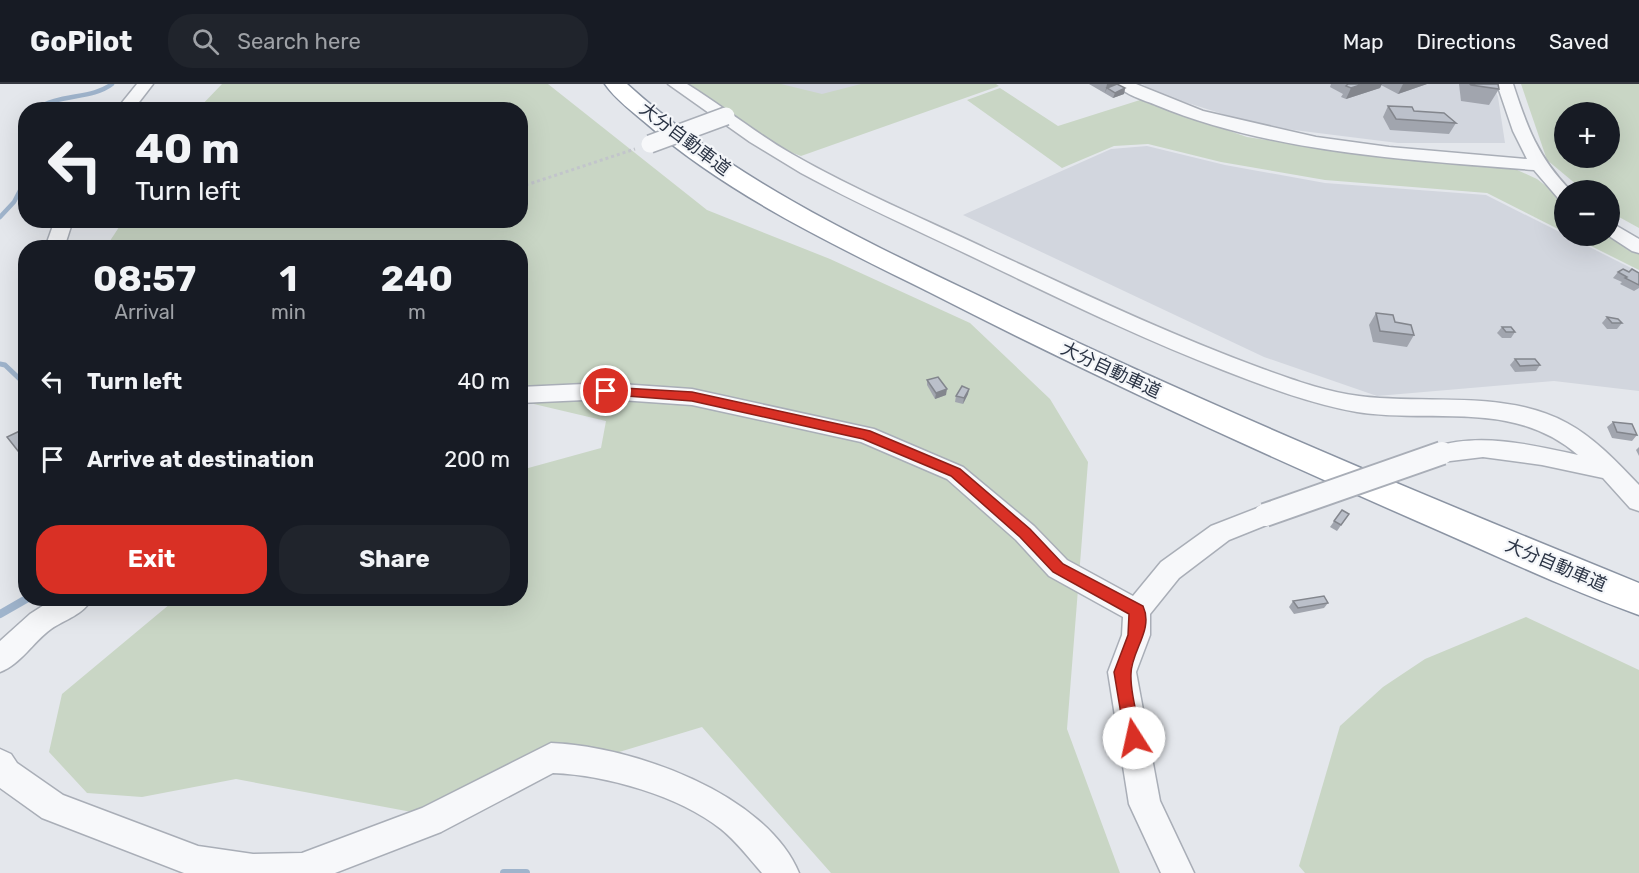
<!DOCTYPE html>
<meta charset="utf-8">
<style>
body{margin:0;font-family:Rubik,"Noto Sans JP",sans-serif;background:#20242c;color:#f1f3f6;height:100vh;display:flex;flex-direction:column;font-size:22px;white-space:nowrap}
*{box-sizing:border-box;margin:0}
p{font-size:20px;color:#9ea1a6}
.icon{flex:none;width:33px;height:33px;fill:none;stroke:currentColor;stroke-width:2;stroke-linecap:round;stroke-linejoin:round}
.map{position:relative;flex:1;overflow:hidden}
.details{position:absolute;left:18px;top:156px;width:510px;height:366px;display:flex;flex-direction:column;background:#171b24;border-radius:24px;box-shadow:0 6px 24px #0002}
.details>*{flex:none}
.banner{position:absolute;left:18px;top:18px;width:510px;height:126px;border-radius:24px;box-shadow:0 6px 24px #0002;background:#171b24;color:#f1f3f6;overflow:hidden}
.buttons{position:absolute;left:1554px;top:18px;display:grid;gap:12px}
.buttons a{display:grid;place-items:center;width:66px;height:66px;border-radius:50%;background:#171b24;box-shadow:0 6px 24px #0002;font-size:30px}
.pin{position:absolute;display:grid;place-items:center;width:51px;height:51px;color:#fff;margin:-26px;border:3px solid #fff;border-radius:50%;box-shadow:0 2px 6px #0007}
.me{position:absolute;width:66px;margin:-33px;rotate:350deg;stroke-linejoin:round;filter:drop-shadow(0 0 4px #0008)}
.turn{display:flex;align-items:center;gap:21px;height:126px;padding:0 18px;font-size:27px}
.turn .icon{width:78px;height:78px;stroke-width:2.5}
.turn b{display:block;font-size:42px;line-height:51px}
.eta{display:flex;justify-content:space-evenly;align-items:center;height:102px;text-align:center}
.eta b{font-size:36px;font-weight:700;line-height:42px}
.cta{display:flex;gap:12px;margin-top:auto;padding:12px 18px}
.cta a{flex:1;height:69px;border-radius:24px;background:#d93025;color:#fff;font-size:24px;font-weight:700;line-height:69px;text-align:center}
.cta a+a{background:#20242c;color:#f1f3f6}
ul{padding:0;list-style:none}
li{display:flex;align-items:center;gap:18px;height:78px;padding:0 18px}
li div{flex:1}
li b{display:block;font-size:22px}
li em{font-style:normal}
header{display:flex;align-items:center;gap:36px;box-sizing:border-box;height:84px;padding:0 30px;background:#171b24;border-bottom:2px solid #363941}
header strong{font-size:28px}
nav{display:flex;gap:33px;margin-inline-start:auto;font-size:21px}
.search{width:420px;height:54px;background:#20242c;display:flex;align-items:center;gap:15px;box-sizing:border-box;padding:0 21px;border-radius:24px;color:#9ea1a6;font-size:22px}
.map>svg:first-child{display:block}
.built{fill:#d2d6de}
.green{fill:#c9d6c5;fill-rule:evenodd}
.lines{fill:none;stroke-linecap:round;stroke-linejoin:round}
.stream-far2{stroke:#9fb4cc;stroke-width:4.5}
.stream-far1{stroke:#9fb4cc;stroke-width:5}
.stream{stroke:#9fb4cc;stroke-width:8}
.minor-casing{stroke:#a9aeb7;stroke-width:3}
.highway-casing{stroke:#8b94a3;stroke-width:3}
.path{stroke:#c2c5cb;stroke-width:3;stroke-dasharray:3 3;stroke-linecap:butt}
.minor{fill:#f7f8fa;fill-rule:evenodd}
.highway{fill:#fff;fill-rule:evenodd}
.minor-bridge-far1-casing{stroke:#a9aeb7;stroke-width:20;stroke-linecap:butt}
.minor-bridge-casing{stroke:#a9aeb7;stroke-width:26;stroke-linecap:butt}
.minor-bridge-far1{stroke:#f7f8fa;stroke-width:17}
.minor-bridge{stroke:#f7f8fa;stroke-width:22}
.wall{fill:#a1a5ae}
.shaded-wall{fill:#83868d}
.building{fill:#bbc0ca;stroke:#83868d;stroke-width:1.5}
.route{fill:#d93025;stroke:#8d1f18;stroke-width:1.5}
.labels{text-anchor:middle;dominant-baseline:central;stroke-width:4.5;stroke-linejoin:round;paint-order:stroke}
.street-label{font-size:18px;fill:#2b3445;stroke:#f4f6f9}
</style>
<header>
<strong>GoPilot</strong>
<div class="search"><svg class="icon" aria-label="search" viewBox="0 0 24 24"><circle cx="10" cy="10" r="6"/><path d="M15 15l6 6"/></svg>Search here</div>
<nav><a>Map</a><a>Directions</a><a>Saved</a></nav>
</header>
<div class="map">
<svg width="1639" height="789" viewBox="0 0 1639 789">
<rect width="100%" height="100%" fill="#e4e7ec"/>
<g class="built">
<polygon points="725,0 880,0 810,21"/>
<polygon points="1142,0 1493,0 1498,13 1505,59 1398,59 1261,42 1159,10"/>
<polygon points="1147,62 1225,81 1325,99 1486,111 1639,188 1639,307 1554,297 1377,312 1264,273 963,131 1111,65"/>
</g>
<g class="green">
<polygon points="222,0 548,0 707,126 830,175 970,239 1050,315 1088,378 1067,645 1120,789 831,789 702,643 417,729 236,695 142,713 87,709 49,668 62,610 176,515 520,514 521,386 601,364 606,337 521,317 520,164 106,163 123,137 520,136 520,26 198,25"/>
<polygon points="680,0 781,0 822,10 861,0 996,0 999,2 801,72 790,68"/>
<path d="M1521 0H1639V144L1610 128V106H1583L1547 76ZM1564 28H1610V74H1564Z"/>
<polygon points="1000,4 1058,42 1140,16 1247,53 1352,69 1515,85 1537,95 1564,116 1564,148 1487,109 1325,96 1221,78 1148,60 1114,62 1062,84 967,16"/>
<polygon points="1571,152 1610,152 1639,167 1639,186"/>
<polygon points="1526,533 1639,586 1639,789 1305,789 1299,782 1340,642 1383,603 1425,575"/>
</g>
<g class="lines">
<g class="stream-far2">
<path d="M35 26C59 9 91 16 112 0"/>
<polyline points="0,133 14,118 26,95"/>
</g>
<polyline class="stream-far1" points="0,280 5,281 26,301"/>
<g class="stream">
<polyline points="0,530 28,514"/>
<polyline points="504,789 526,789"/>
</g>
<g class="minor-casing">
<g id="minor">
<polygon points="137,0 153,0 133,26 116,26"/>
<path d="M668 0H687C723 22 755 49 792 70 855 106 922 134 987 165 1078 207 1168 250 1263 285 1294 296 1326 308 1359 312 1428 321 1504 305 1567 339 1595 354 1618 379 1639 401V427L1630 424 1603 394 1542 381 1483 373 1442 378 1434 375 1430 369 1434 363C1481 348 1532 361 1578 371 1513 315 1434 340 1357 328 1311 320 1267 303 1223 286 1148 257 1077 223 1004 188 937 155 867 125 801 89L750 58Z"/>
<path d="M1116 0H1136L1203 27 1316 53 1389 63 1527 75 1513 47 1497 0H1513C1527 43 1538 73 1570 106H1564V115L1558 114 1534 86C1410 76 1272 69 1156 21 1144 16 1125 11 1116 0Z"/>
<polygon points="55,136 73,136 64,164 45,164"/>
<polygon points="1610,138 1639,155 1639,169 1632,167 1609,152"/>
<polygon points="606,299 692,305 874,345 963,383 1034,442 1067,476 1133,512 1161,478 1211,442 1265,421 1274,424 1277,431 1274,438 1229,456 1179,494 1150,530 1150,551 1136,588 1160,717 1194,789 1161,789 1129,720 1108,588 1122,551 1123,533 1049,492 1016,456 947,395 861,358 692,321 606,315 520,319 520,303"/>
<path d="M55 514H92C85 530 64 536 51 545 33 558 21 580 0 588V557L30 530Z"/>
<path d="M551 659C631 662 766 709 799 789H762C749 774 737 758 721 745 679 712 607 691 553 689L441 748 335 789H184L42 734 0 704V665L11 670 17 679 63 711 198 762 253 770 302 769 422 724Z"/>
</g>
</g>
<g class="highway-casing">
<path id="highway" d="M605 0H627C736 99 871 160 1002 223 1211 323 1425 412 1639 499V531C1564 504 1491 469 1417 437 1252 365 1089 290 929 208 832 160 729 111 647 40 633 28 615 15 605 0Z"/>
</g>
<polyline class="path" points="520,103 635,65"/>
<use href="#minor" class="minor"/>
<use href="#highway" class="highway"/>
<g class="minor-bridge-far1-casing">
<polyline id="minor-bridge-far1" points="650,60 726,32"/>
</g>
<g class="minor-bridge-casing">
<polyline id="minor-bridge" points="1265,431 1442,369"/>
</g>
<use href="#minor-bridge-far1" class="minor-bridge-far1"/>
<use href="#minor-bridge" class="minor-bridge"/>
</g>
<g class="wall">
<polygon points="1089,0 1115,0 1115,1 1125,4 1124,10 1113,14"/>
<polygon points="1331,0 1427,0 1398,10 1381,1 1380,4 1346,15 1341,13 1343,10 1330,3"/>
<polygon points="1459,0 1498,0 1499,5 1489,21 1461,17"/>
<polygon points="1388,22 1414,27 1456,39 1449,50 1390,46 1383,33"/>
<polygon points="1618,188 1629,188 1639,189 1639,204 1634,207 1620,200 1622,198 1613,194"/>
<polygon points="1376,229 1395,238 1414,251 1407,263 1373,258 1369,241"/>
<polygon points="1607,233 1622,239 1617,245 1607,245 1602,239"/>
<polygon points="1502,243 1515,248 1511,254 1502,254 1497,249"/>
<polygon points="1515,275 1540,281 1536,287 1515,288 1510,281"/>
<polygon points="927,296 946,311 935,315 927,301"/>
<polygon points="969,305 968,310 963,320 955,318 956,312"/>
<polygon points="1613,338 1637,351 1632,357 1612,354 1607,343"/>
<polygon points="1639,363 1639,372 1636,366"/>
<polygon points="1342,426 1349,430 1337,447 1330,443"/>
<polygon points="1293,517 1328,519 1324,524 1294,530 1289,523"/>
</g>
<g class="shaded-wall">
<polygon points="1107,0 1115,0 1114,6 1107,4 1105,9"/>
<polygon points="1363,0 1382,0 1380,4 1346,15 1351,4"/>
<polygon points="1403,0 1427,0 1398,10"/>
<polygon points="1125,4 1124,10 1113,14 1115,9"/>
<polygon points="947,305 946,311 935,315 936,309"/>
<polygon points="969,305 968,310 963,320 964,314"/>
</g>
<g class="building">
<polygon points="1117,0 1125,4 1115,9 1107,4"/>
<polygon points="1348,0 1363,0 1351,4 1346,2"/>
<polygon points="1470,0 1498,0 1499,5 1471,1"/>
<polygon points="1388,22 1412,23 1414,27 1444,29 1456,39 1396,35"/>
<polygon points="1623,185 1629,188 1632,185 1639,189 1639,201 1625,194 1627,193 1618,188"/>
<polygon points="1376,229 1393,231 1395,238 1411,241 1414,251 1380,247"/>
<polygon points="1607,233 1618,235 1622,239 1612,239"/>
<polygon points="1502,243 1511,243 1515,248 1506,248"/>
<polygon points="1515,275 1535,275 1540,281 1520,282"/>
<polygon points="938,293 947,305 936,309 927,296"/>
<polygon points="962,302 969,305 964,314 956,312"/>
<polygon points="1613,338 1632,340 1637,351 1617,348"/>
<polygon points="26,344 26,377 7,353"/>
<polygon points="1342,426 1349,430 1341,441 1334,437"/>
<polygon points="1324,512 1328,519 1298,524 1293,517"/>
</g>
<path class="route" d="M606 303 692 308 870 347 960 385 1030 445 1063 480 1143 522C1154 546 1131 567 1131 590 1130 610 1138 634 1142 654L1140 660 1134 662 1128 660 1125 654 1114 588 1128 551 1129 530 1053 488 1020 453 951 392 863 355 692 317 601 310 600 307Z"/>
<g class="labels">
<g class="street-label">
<text transform="translate(685 55) rotate(37)">大分自動車道</text>
<text transform="translate(1111 286) rotate(25)">大分自動車道</text>
<text transform="translate(1556 481) rotate(23)">大分自動車道</text>
</g>
</g>
</svg>
<div class="buttons">
<a>+</a>
<a>−</a>
</div>
<div class="pin" style="left:606px;top:307px;background:#d93025"><svg class="icon" aria-label="arrive" viewBox="0 0 24 24"><path d="M6 21V4h12l-3 4 3 4H6"/></svg></div>
<svg class="me" style="left:1134px;top:654px" viewBox="-20 -20 40 40"><circle r="19" fill="#fff"/><path d="M0-13L10 11 0 6-10 11z" fill="#d93025"/></svg>
<div class="banner">
<div class="turn"><svg class="icon" aria-label="left" viewBox="0 0 24 24"><path d="M17 20v-9H6M10 6l-5 5 5 5"/></svg><div><b>40 m</b>Turn left</div></div>
</div>
<section class="details">
<div class="eta">
<div><b>08:57</b><p>Arrival</p></div>
<div><b>1</b><p>min</p></div>
<div><b>240</b><p>m</p></div>
</div>
<ul>
<li><svg class="icon" aria-label="left" viewBox="0 0 24 24"><path d="M17 20v-9H6M10 6l-5 5 5 5"/></svg><div><b>Turn left</b></div><em>40 m</em></li>
<li><svg class="icon" aria-label="arrive" viewBox="0 0 24 24"><path d="M6 21V4h12l-3 4 3 4H6"/></svg><div><b>Arrive at destination</b></div><em>200 m</em></li>
</ul>
<div class="cta"><a>Exit</a><a>Share</a></div>
</section>
</div>
